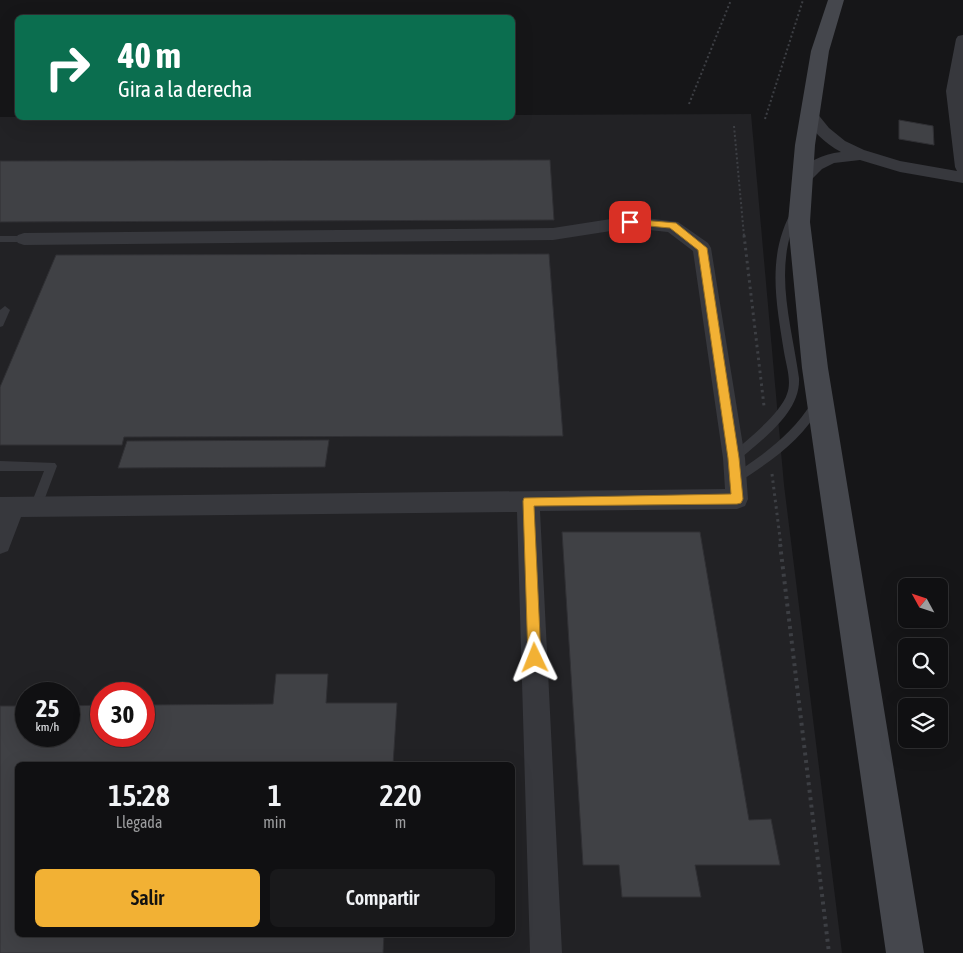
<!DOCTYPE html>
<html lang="es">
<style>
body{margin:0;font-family:"Asap Condensed",sans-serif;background:#19191b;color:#f1f3f6;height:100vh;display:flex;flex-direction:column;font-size:19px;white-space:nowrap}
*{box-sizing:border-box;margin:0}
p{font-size:16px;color:#9c9d9f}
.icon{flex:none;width:28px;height:28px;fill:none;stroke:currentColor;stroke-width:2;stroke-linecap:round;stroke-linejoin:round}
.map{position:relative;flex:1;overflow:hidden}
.sheet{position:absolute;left:15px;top:762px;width:500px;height:175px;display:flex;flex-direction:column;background:#101012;border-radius:8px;box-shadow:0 5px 20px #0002,0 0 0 1px #303032}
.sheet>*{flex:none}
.hud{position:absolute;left:15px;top:15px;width:500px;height:105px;border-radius:8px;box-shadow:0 5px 20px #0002,0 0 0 1px #303032;background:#0b6e4f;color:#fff;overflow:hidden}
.needle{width:32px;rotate:310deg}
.tools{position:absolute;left:898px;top:578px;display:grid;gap:10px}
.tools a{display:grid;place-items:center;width:50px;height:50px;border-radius:8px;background:#101012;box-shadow:0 5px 20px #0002,0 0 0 1px #303032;font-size:25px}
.speed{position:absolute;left:15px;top:682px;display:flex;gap:10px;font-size:25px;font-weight:700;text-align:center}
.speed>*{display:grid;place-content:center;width:65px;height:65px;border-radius:50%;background:#101012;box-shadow:0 5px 20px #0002,0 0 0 1px #303032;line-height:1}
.speed small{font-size:12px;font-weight:400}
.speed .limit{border:8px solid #d22;background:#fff;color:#111}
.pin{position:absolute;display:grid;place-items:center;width:42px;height:42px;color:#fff;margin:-21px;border-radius:10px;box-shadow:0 2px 8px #0006}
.me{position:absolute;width:55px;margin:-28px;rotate:358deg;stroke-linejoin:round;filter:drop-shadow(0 0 4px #0008)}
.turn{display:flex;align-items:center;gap:18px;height:105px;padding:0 20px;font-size:22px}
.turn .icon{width:65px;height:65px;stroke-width:2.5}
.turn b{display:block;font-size:35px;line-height:42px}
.eta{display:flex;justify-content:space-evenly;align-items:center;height:85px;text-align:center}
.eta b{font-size:30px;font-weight:600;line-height:35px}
.primary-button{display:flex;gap:10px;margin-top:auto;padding:10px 20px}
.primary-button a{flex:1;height:58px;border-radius:8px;background:#f2b134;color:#111;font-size:20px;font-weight:600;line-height:58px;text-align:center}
.primary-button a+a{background:#19191b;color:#f1f3f6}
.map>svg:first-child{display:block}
.built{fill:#222225;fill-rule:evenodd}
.building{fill:#404145;stroke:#303034}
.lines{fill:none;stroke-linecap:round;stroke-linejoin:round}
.path-far2{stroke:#3d3f44;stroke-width:2;stroke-dasharray:2 2.5;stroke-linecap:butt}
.path-far1{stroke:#3d3f44;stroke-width:3;stroke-dasharray:2.5 4;stroke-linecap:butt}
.path{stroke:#3d3f44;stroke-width:4;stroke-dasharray:3 4.5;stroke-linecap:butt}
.service{fill:#37383d;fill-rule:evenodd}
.minor{fill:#37383d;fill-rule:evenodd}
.secondary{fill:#45474d;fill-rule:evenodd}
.route{fill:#f2b134;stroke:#9d7322}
</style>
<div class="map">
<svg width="963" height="953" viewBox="0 0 963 953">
<rect width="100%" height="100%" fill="#161618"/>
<path class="built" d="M751 114 784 485 842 953H0V117L512 118 513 115ZM26 694H69V736H26ZM101 694H144V736H101ZM18 765H512V935H18Z"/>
<g class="building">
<polygon points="899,120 933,126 934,145 899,139"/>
<polygon points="550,160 554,220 0,222 0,161"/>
<polygon points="549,254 563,436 124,437 122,445 0,445 0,387 56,255"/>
<polygon points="329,440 325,467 118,468 127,441"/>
<polygon points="562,532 700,532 749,820 771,819 780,865 695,865 701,897 622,897 619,865 583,865"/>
<polygon points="276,674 328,674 326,703 397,703 393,765 18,765 18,935 384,935 383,953 0,953 0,706 26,706 26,736 69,736 69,706 101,705 101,736 144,736 144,705 273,704"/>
</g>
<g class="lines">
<g class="path-far2">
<polyline points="689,104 731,0"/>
<polyline points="765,119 803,0"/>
<polyline points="734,126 744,236"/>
</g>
<g class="path-far1">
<polyline points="744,235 764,406"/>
<polyline points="772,474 781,546"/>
</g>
<polyline class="path" points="780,544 829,953"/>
<g class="service">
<path d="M797 206 801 209C771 264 791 320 799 378 801 413 761 440 738 461H730L728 458 730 455C746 441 781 413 787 394 792 381 786 365 784 352 776 301 766 254 794 207Z"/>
<polygon points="0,236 24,236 29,239 24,242 0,242"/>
<polygon points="5,306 10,310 3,326 0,327 0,310"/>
<path d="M816 401 820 402 821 405C803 440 771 461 739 482L735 484 731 482 729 479 731 476C763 455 792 435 812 402Z"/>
<polygon points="0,461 55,463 57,466 40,511 36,512 32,511 30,507 44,471 0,471"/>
</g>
<g class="minor">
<path d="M963 35V183L900 172 860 160 834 163 822 169 809 182 803 184 797 182 795 178C805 162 822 154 841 152 824 143 812 130 802 115L804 112H816L829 128 845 141 864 150 900 161 957 171 955 167 946 91 956 39 958 36Z"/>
<polygon points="630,216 678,222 708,243 711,248 745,458 748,499 745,506 737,509 540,511 562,953 530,953 517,512 21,517 8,551 0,554 0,497 725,489 723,458 693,251 668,232 630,228 553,240 24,245 18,243 15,239 18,235 24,233 553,228"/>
</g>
<polygon class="secondary" points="828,0 844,0 829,51 815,145 810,222 828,368 924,953 886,953 802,368 788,222 795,145 811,51"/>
</g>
<polygon class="route" points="630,219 676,223 707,248 739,458 743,499 741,503 737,504 534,506 541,658 539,663 535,665 530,663 528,658 523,501 524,498 731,494 728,458 698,250 670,228 627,224 625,222"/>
</svg>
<div class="tools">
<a><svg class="needle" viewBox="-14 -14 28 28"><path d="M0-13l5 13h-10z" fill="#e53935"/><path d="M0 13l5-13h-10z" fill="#9c9d9f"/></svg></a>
<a><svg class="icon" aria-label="search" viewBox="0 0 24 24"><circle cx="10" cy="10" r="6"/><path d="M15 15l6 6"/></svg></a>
<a><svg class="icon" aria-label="layers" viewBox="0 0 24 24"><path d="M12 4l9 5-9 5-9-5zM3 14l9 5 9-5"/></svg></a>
</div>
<div class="speed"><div>25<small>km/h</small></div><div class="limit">30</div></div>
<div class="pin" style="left:630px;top:222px;background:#d93025"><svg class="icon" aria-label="arrive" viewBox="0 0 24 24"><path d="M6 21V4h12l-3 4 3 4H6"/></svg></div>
<svg class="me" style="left:535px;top:658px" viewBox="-20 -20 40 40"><path d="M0-17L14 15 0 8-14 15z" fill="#f2b134" stroke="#fff" stroke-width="4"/></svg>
<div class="hud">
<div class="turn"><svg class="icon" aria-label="right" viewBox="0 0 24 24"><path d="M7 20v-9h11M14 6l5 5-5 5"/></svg><div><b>40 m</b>Gira a la derecha</div></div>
</div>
<section class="sheet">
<div class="eta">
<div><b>15:28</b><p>Llegada</p></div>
<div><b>1</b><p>min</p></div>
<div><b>220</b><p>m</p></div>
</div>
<div class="primary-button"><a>Salir</a><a>Compartir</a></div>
</section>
</div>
